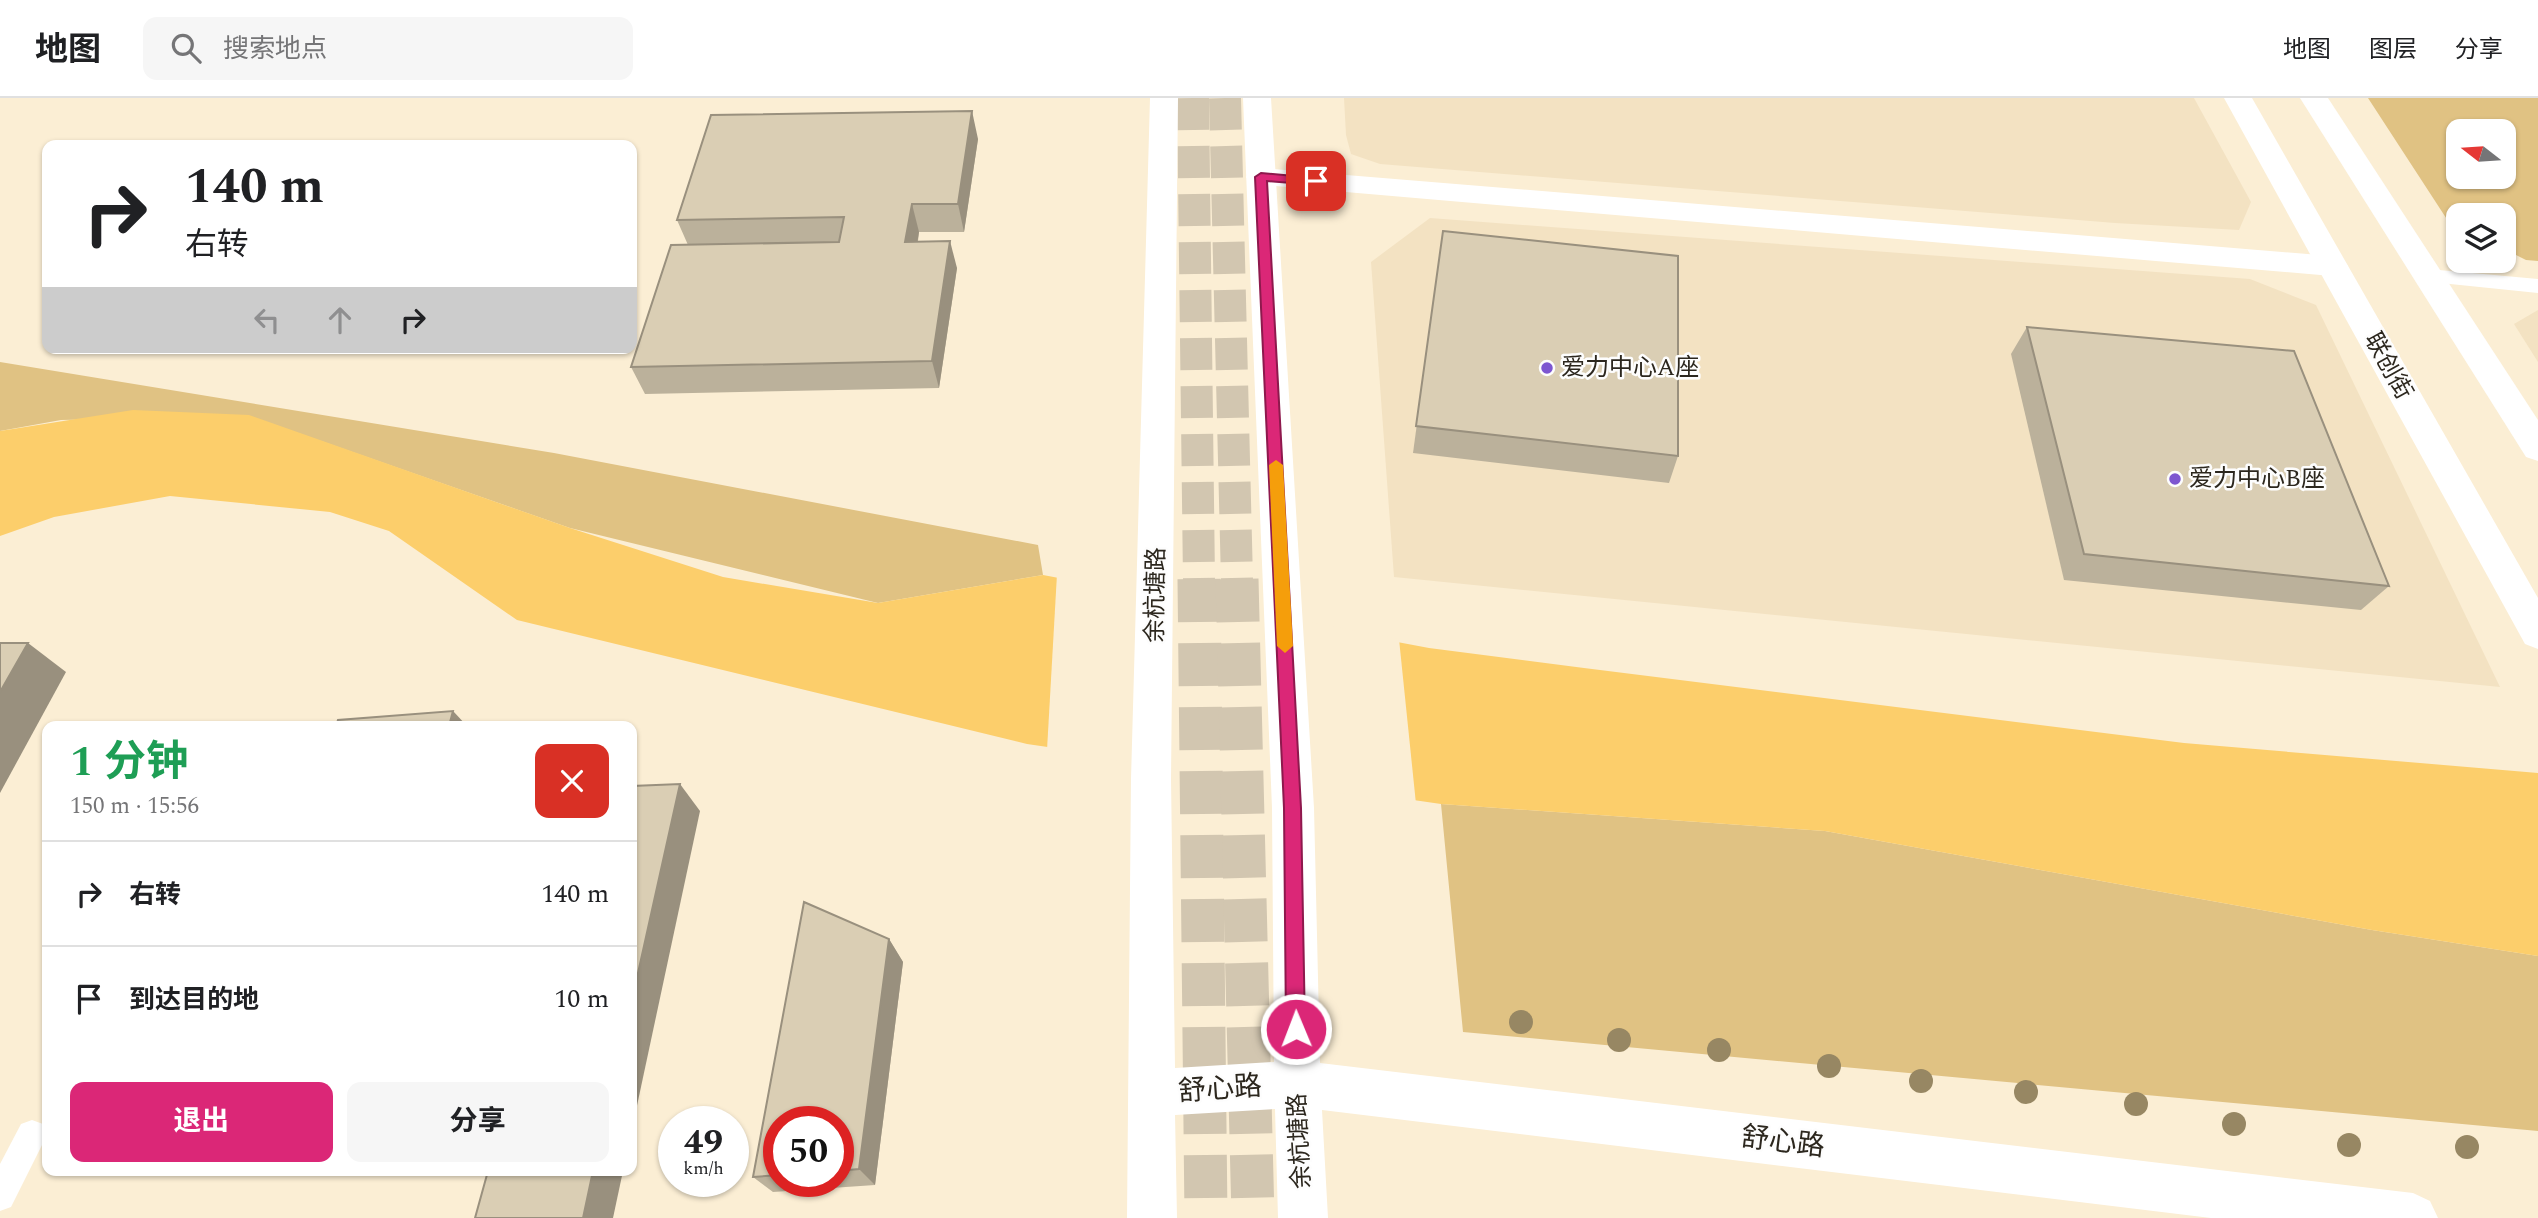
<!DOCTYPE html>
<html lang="zh">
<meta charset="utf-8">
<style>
body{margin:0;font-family:Spectral,"Noto Sans SC",serif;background:#f6f6f6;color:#202124;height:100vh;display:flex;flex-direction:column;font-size:26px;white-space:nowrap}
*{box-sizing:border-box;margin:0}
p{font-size:23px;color:#757577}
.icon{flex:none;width:38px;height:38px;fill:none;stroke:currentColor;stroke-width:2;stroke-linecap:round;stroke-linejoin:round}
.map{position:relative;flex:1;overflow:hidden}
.sheet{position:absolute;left:42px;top:623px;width:595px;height:455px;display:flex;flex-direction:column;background:#fff;border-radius:14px;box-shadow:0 2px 5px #0004}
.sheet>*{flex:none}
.hud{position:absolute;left:42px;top:42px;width:595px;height:214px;border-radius:14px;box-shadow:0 2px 5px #0004;background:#fff;color:#202124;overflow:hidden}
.needle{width:46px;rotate:287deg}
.tools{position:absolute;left:2446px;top:21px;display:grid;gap:14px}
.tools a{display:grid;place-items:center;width:70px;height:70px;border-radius:14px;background:#fff;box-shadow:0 2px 5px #0004;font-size:35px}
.speed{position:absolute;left:658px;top:1008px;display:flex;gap:14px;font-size:35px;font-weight:700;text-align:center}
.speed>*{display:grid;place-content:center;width:91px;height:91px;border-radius:50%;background:#fff;box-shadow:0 2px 5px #0004;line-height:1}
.speed small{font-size:18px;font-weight:400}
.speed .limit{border:10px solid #d22;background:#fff;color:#111}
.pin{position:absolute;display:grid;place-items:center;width:60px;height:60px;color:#fff;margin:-30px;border-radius:14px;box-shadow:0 4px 10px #0006}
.me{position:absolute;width:77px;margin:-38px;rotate:359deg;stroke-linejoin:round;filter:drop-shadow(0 0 5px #0008)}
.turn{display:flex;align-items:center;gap:24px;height:147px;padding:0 28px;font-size:32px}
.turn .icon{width:91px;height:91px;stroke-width:2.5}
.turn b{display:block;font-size:49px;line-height:60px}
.lanes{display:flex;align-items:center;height:66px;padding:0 28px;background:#0003;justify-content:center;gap:35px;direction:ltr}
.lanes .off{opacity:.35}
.round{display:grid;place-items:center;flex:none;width:74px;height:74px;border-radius:14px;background:#f6f6f6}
.overview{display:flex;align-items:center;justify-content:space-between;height:119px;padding:0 28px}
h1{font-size:42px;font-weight:700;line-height:52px;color:#1e9e55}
.button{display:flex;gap:14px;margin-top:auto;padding:14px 28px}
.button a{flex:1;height:80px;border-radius:14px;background:#db2777;color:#fff;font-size:28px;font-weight:700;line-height:80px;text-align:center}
.button a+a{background:#f6f6f6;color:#202124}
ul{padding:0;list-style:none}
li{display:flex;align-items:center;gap:21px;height:105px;padding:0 28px;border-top:2px solid #e0e0e0}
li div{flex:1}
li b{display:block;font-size:26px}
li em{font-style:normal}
header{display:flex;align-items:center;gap:42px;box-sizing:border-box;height:98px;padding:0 35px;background:#fff;border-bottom:2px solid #e0e0e0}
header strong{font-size:33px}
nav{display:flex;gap:38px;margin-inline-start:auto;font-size:24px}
.search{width:490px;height:63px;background:#f6f6f6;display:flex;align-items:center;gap:18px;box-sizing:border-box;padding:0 24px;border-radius:14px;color:#757577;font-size:26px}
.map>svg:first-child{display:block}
.built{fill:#f3e2c2}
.green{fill:#e0c283;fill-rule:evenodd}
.water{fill:#fcce6b}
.pier{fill:#fbeed4}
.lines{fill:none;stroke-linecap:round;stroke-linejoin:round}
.secondary-tunnel-far1{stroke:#d2c6b0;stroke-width:32;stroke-dasharray:32 16;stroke-linecap:butt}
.secondary-tunnel{stroke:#d2c6b0;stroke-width:43;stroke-dasharray:43 21;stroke-linecap:butt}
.lane{fill:#fff;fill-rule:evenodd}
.street{fill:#fff;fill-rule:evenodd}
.secondary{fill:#fff;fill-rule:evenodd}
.tree{fill:#978763}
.wall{fill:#bbb19b;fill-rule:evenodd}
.shaded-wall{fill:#99907e}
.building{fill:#daceb4;stroke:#99907e;stroke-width:2}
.route{fill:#db2777;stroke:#8e194d;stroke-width:2}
.slow{fill:#f59e0b}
.poi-dot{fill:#7d56d0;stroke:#fdfdfd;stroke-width:2.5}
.labels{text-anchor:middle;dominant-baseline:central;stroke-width:5;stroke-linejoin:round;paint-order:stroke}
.street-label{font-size:24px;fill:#2c271e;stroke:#fdfdfd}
.poi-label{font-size:24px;fill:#2c271e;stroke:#fdfdfd;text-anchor:start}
.near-street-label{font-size:28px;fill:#2c271e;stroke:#fdfdfd}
</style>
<header>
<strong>地图</strong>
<div class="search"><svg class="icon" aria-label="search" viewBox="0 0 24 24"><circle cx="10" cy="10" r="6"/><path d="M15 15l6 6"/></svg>搜索地点</div>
<nav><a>地图</a><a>图层</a><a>分享</a></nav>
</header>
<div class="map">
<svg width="2538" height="1120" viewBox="0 0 2538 1120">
<rect width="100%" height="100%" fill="#fbeed4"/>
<g class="built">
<polygon points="1344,0 2194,0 2251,104 2239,132 2115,125 1380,66 1351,56 1346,37"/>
<polygon points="1430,120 2250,181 2316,207 2500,589 1394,479 1371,164"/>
<polygon points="2538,212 2538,264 2514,226"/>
</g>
<g class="green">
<path d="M2368 0H2538V163L2526 162 2504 151V117H2459V130L2450 126ZM2459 33H2504V79H2459Z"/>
<polygon points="0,264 554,355 1038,447 1043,477 878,505 570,430 249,318 61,322 0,333"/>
<polygon points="1441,706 1825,733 2372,832 2538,858 2538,1033 1463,934"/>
</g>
<polygon class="water" points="133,312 249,317 570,430 723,479 878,505 1043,477 1429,550 1584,570 2184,645 2538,675 2538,858 2372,832 1825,733 1441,706 1027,646 517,522 389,433 330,414 170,398 54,419 0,438 0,333"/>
<polygon class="pier" points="1057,476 1399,541 1416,706 1047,652"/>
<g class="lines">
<g class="secondary-tunnel-far1">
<polyline points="1193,0 1199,483"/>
<polyline points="1225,0 1237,483"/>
</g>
<g class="secondary-tunnel">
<polyline points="1199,481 1206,1120"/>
<polyline points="1237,481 1253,1120"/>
</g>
<g class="lane">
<polygon points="2428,171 2538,181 2538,195 2421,183 2418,178 2421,173"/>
<polygon points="32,1022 43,1026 47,1037 11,1109 0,1113 0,1066 21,1026"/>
</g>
<polygon class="street" points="1261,70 2332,158 2343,161 2348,168 2343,175 2332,178 1251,86 1246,79 1251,72"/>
<g class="secondary">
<polygon points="1150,0 1178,0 1171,681 1175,970 1274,964 1272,710 1243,0 1271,0 1314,710 1320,965 2413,1095 2430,1103 2438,1120 2211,1120 1322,1012 1328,1120 1278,1120 1275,1011 1175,1017 1177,1120 1127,1120 1131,681"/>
<polygon points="2224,0 2252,0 2538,500 2538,551 2525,546"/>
<polygon points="2300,0 2328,0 2538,322 2538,363 2526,359"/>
</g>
</g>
<g class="tree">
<circle cx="1521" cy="924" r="12"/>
<circle cx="1619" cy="942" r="12"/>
<circle cx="1719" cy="952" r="12"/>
<circle cx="1829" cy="968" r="12"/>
<circle cx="1921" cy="983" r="12"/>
<circle cx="2026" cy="994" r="12"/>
<circle cx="2136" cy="1006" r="12"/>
<circle cx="2234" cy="1026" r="12"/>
<circle cx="2349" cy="1047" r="12"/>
<circle cx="2467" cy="1049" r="12"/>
</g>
<g class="wall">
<polygon points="978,41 964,134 919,134 918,143 957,170 939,290 645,296 631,269 688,147 677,122"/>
<polygon points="1443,133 1678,358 1669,385 1413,355"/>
<polygon points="2027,229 2389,488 2361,512 2064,482 2011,256"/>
<path d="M804 804 889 841 903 864 875 1087 773 1094 753 1079ZM779 1024H838V1083H779Z"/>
</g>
<g class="shaded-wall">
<polygon points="972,13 978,41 964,134 958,106"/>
<polygon points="912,106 919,134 913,171 905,144"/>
<polygon points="950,143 957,170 939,290 932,263"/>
<polygon points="28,545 66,574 0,695 0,594"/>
<polygon points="453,613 467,628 449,628"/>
<polygon points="680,686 700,713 632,1031 632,902"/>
<polygon points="889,841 903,864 875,1087 859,1071"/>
<polygon points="593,1073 623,1073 613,1120 583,1120"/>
</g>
<g class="building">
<polygon points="972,13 958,106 912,106 905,144 950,143 932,263 631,269 671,147 839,144 844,119 677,122 711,17"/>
<polygon points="1443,133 1678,158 1678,358 1416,328"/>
<polygon points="2027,229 2294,253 2389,488 2084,456"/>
<polygon points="0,545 28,545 0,594"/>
<polygon points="453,613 449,628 336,628 338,622"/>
<polygon points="680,686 632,902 632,688"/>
<polygon points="804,804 889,841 859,1071 838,1073 838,1024 779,1024 779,1077 753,1079"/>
<polygon points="488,1073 593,1073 583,1120 475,1120"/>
</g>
<polygon class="route" points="1261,75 1316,80 1322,83 1316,87 1267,83 1301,710 1305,931 1303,937 1296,940 1289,937 1286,931 1284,710 1255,79"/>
<polygon class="slow" points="1276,362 1283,367 1293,548 1285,555 1277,548 1269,367"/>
<g class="poi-dot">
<circle cx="1547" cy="270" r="7"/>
<circle cx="2175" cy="381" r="7"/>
</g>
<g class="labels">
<g class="street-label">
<text transform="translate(2388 268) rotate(61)">联创街</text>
<text transform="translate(1156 497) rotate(-89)">余杭塘路</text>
<text transform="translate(1300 1043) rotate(-93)">余杭塘路</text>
</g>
<g class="poi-label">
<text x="1561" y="270">爱力中心A座</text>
<text x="2189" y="381">爱力中心B座</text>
</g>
<g class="near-street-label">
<text transform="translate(1220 991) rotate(-4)">舒心路</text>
<text transform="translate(1783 1044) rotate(7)">舒心路</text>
</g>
</g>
</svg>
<div class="tools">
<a><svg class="needle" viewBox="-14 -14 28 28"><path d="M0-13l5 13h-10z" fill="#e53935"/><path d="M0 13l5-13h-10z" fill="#757577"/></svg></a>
<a><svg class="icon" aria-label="layers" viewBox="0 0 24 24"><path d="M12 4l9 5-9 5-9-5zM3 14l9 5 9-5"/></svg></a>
</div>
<div class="speed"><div>49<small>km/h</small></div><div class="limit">50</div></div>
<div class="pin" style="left:1316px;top:83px;background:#d93025"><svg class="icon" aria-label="arrive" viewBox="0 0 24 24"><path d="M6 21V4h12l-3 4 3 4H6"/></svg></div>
<svg class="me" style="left:1296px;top:931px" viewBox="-20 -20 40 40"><circle r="17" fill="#db2777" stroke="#fff" stroke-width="3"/><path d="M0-11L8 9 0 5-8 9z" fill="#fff"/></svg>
<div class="hud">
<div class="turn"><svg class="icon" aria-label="right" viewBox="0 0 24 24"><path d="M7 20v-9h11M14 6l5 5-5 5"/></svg><div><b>140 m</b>右转</div></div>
<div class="lanes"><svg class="icon off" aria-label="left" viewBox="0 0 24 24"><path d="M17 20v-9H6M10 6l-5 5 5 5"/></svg><svg class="icon off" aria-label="ahead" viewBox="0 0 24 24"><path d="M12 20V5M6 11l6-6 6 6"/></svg><svg class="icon" aria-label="right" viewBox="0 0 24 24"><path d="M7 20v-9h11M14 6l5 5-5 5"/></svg></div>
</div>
<section class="sheet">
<div class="overview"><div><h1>1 分钟</h1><p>150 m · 15:56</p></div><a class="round" style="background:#d93025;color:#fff"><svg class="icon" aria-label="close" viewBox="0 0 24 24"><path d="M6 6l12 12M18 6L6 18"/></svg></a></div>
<ul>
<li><svg class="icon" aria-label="right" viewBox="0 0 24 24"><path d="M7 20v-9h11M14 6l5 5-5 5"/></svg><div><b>右转</b></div><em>140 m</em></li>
<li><svg class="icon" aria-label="arrive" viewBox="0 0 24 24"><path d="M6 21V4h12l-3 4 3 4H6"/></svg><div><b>到达目的地</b></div><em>10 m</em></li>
</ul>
<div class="button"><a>退出</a><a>分享</a></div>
</section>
</div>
